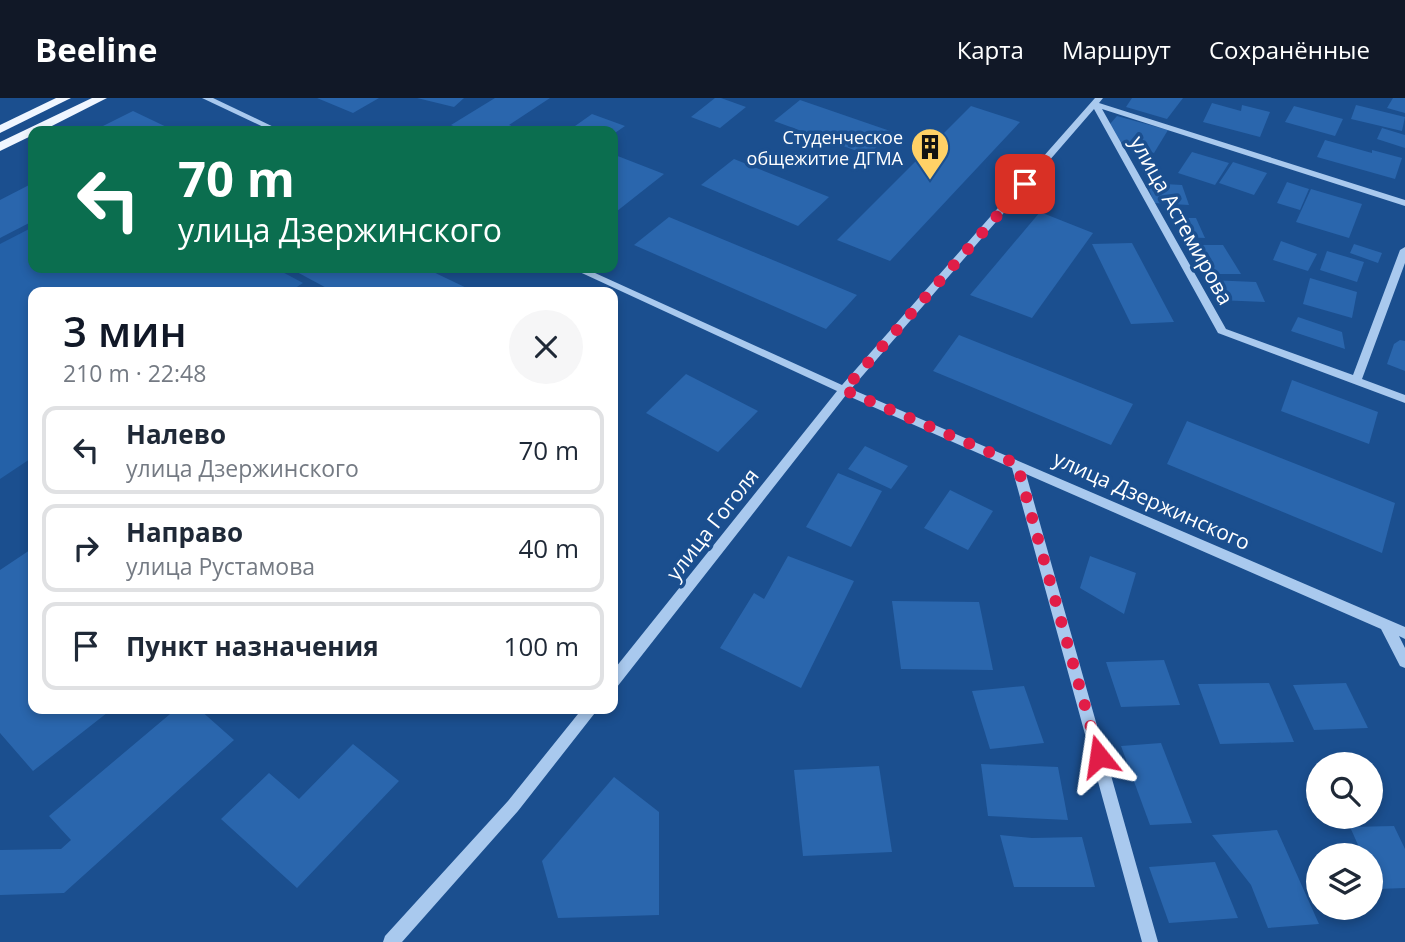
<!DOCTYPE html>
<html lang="ru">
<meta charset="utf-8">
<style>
body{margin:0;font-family:"Open Sans",sans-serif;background:#f6f6f7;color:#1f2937;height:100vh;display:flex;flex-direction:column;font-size:26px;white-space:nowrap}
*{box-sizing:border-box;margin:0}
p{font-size:23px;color:#747a83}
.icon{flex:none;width:38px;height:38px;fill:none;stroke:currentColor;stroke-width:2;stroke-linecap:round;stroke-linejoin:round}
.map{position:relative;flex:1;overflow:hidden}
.panel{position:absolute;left:28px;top:189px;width:590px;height:427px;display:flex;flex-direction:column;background:#fff;border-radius:14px;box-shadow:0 4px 10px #0003}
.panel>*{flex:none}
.banner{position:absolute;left:28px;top:28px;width:590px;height:147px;border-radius:14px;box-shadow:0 4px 10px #0003;background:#0b6e4f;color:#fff;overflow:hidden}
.controls{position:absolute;left:1306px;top:654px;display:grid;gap:14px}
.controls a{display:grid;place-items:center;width:77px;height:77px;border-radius:50%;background:#fff;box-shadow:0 4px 10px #0003;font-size:35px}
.pin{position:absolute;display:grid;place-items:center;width:60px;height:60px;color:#fff;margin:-30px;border-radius:14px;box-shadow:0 4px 10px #0006}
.me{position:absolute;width:77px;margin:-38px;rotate:345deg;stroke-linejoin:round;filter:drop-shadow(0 0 5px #0008)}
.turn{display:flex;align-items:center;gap:24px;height:147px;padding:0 35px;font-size:32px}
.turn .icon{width:91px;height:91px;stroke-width:2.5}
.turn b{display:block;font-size:49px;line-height:60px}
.round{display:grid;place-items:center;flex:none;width:74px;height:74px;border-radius:37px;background:#f6f6f7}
.overview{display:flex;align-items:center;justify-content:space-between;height:119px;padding:0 35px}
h1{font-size:42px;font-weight:600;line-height:52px;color:#111827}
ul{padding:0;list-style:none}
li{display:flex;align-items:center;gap:21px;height:88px;margin:0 14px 10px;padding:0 21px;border:4px solid #e0e1e3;border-radius:14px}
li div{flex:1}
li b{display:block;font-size:26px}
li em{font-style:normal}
header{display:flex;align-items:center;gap:42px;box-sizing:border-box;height:98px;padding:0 35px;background:#111827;color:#fff}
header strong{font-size:33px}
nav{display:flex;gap:38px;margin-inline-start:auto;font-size:24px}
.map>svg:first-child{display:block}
.green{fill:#2461a8}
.building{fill:#2a66ad}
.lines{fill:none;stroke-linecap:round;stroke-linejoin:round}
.minor{fill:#a9c9ee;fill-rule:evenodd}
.major{fill:#f0f6ff;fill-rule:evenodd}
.route{stroke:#e11d48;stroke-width:12;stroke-dasharray:0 21.6}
.labels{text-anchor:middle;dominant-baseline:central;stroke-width:7;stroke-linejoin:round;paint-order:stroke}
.far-poi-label{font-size:18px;fill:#fff;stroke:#1b4f8f;text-anchor:end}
.street-label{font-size:21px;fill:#fff;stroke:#1b4f8f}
</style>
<header>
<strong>Beeline</strong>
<nav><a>Карта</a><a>Маршрут</a><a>Сохранённые</a></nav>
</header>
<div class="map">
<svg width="1405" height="844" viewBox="0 0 1405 844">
<rect width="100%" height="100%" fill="#1b4f8f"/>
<polygon class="green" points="33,129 33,170 275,170 303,185 289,194 33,194 33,359 0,381 0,146"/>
<g class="building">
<polygon points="317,0 379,0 353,15"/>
<polygon points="417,0 464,0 454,9"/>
<polygon points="495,0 550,0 509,27 524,33 466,33 451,27"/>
<polygon points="715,0 721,0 746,9 720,30 691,19"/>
<polygon points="1132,0 1183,0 1167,21 1126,9"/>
<polygon points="1393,0 1405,0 1405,15 1387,10"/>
<polygon points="800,2 893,34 868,57 774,23"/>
<polygon points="1212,5 1241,13 1242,7 1270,14 1260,39 1203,24"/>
<polygon points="1356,7 1405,19 1402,33 1351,21"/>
<polygon points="971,8 1020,24 890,163 837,142"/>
<polygon points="1294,8 1343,21 1335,38 1285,24"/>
<polygon points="133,13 175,33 93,33"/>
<polygon points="592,16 625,28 612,37 612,33 568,33"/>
<polygon points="1117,18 1168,32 1154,55 1117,43 1110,26"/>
<polygon points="1382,30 1405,37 1405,50 1377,41"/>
<polygon points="1325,42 1372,55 1372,52 1402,60 1395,81 1317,59"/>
<polygon points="1192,54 1229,65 1215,87 1178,75"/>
<polygon points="615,57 664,76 612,117 612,59"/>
<polygon points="734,61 829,99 798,128 701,87"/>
<polygon points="1233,64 1267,75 1254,97 1219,85"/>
<polygon points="1287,84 1309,91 1300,112 1277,105"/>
<polygon points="33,85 33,123 0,140 0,102"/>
<polygon points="1147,85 1182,87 1189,107 1154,105"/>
<polygon points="1311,91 1362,106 1349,140 1296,124"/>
<polygon points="1040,114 1093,135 1032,220 970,197"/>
<polygon points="669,119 857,197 826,231 634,147"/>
<polygon points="1173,120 1196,120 1205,140 1182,139"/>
<polygon points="1281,143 1317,156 1308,173 1273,162"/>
<polygon points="1132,145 1174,224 1131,226 1092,146"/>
<polygon points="1354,146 1382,155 1378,165 1350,155"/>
<polygon points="1187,147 1223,147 1241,176 1203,176"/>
<polygon points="1327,153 1364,164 1357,184 1320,172"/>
<polygon points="300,170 425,170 475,194 334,194 295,173"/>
<polygon points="1310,180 1357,194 1352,220 1303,206"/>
<polygon points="1209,182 1256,184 1265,204 1218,202"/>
<polygon points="1298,219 1342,234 1345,251 1291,233"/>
<polygon points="959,237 1133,306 1111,347 933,273"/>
<polygon points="1400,242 1405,243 1405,273 1387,266 1394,246"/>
<polygon points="686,276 758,313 718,354 646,315"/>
<polygon points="1292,282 1378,314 1369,346 1281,313"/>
<polygon points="1187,323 1395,405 1382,455 1167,366"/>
<polygon points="865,348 908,368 891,391 848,371"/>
<polygon points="838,375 882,393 851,449 806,429"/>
<polygon points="950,392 993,413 968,452 924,430"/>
<polygon points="33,450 33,504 29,507 33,511 33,611 112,611 33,673 0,635 0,472"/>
<polygon points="788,458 854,483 801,590 720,550 754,495 764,501"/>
<polygon points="1090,458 1136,475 1124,516 1080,490"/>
<polygon points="892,503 979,504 993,572 901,571"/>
<polygon points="1164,562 1180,607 1121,609 1106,564"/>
<polygon points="1269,585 1294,644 1220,646 1198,586"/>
<polygon points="1346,585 1368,630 1314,632 1293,587"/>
<polygon points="1024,588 1044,645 990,651 972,593"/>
<polygon points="176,611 199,611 234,642 64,795 0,797 0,752 61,751 71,742 49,718"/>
<polygon points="1161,645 1192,725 1150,727 1121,648"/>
<polygon points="353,646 399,683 297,790 221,721 269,675 299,701"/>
<polygon points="981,666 1058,669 1068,722 988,718"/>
<polygon points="879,668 892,754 803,758 794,672"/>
<polygon points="614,679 659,714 659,817 558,820 542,763"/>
<polygon points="1394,728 1405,751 1405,790 1378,791 1370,774 1370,758 1363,758 1350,729"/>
<polygon points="1277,732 1319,826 1268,830 1251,787 1212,737"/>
<polygon points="1000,737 1032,740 1082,739 1095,789 1014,789"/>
<polygon points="1215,764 1238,820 1169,825 1149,769"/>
</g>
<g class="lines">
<g class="minor">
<polygon points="202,0 213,0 282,33 272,33"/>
<polygon points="1095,0 1103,0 1099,5 1405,102 1405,108 1102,11 1226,231 1353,277 1400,152 1405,149 1405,165 1362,281 1405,297 1405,305 1218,235 1094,11 851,291 1405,529 1405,541 1399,538 1405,550 1405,570 1400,568 1381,531 1026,376 1158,844 1142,844 1012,370 846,297 617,589 612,591 612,574 837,293 571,170 584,170 842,287"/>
<polygon points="582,611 598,611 518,713 402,844 383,844 385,838 508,703"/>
</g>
<g class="major">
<polygon points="56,0 71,0 0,35 0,27"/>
<polygon points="92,0 107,0 42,33 33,33 33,37 0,53 0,44"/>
</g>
</g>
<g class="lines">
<polyline class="route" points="1025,86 844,292 1017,366 1099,658"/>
</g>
<defs>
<g id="building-pin" transform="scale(2.0125)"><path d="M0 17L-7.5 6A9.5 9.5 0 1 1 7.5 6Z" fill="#ffd166" stroke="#1b4f8f"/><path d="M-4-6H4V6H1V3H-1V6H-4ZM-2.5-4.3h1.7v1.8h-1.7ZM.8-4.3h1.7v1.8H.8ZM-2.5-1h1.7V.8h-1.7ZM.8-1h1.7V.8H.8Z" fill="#111"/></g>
</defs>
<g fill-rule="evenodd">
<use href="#building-pin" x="930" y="49"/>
</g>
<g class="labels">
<g class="far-poi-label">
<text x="903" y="39">Студенческое<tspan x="903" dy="21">общежитие ДГМА</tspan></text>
</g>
<g class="street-label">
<text transform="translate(1182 122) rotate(61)">улица Астемирова</text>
<text transform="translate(1152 402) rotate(24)">улица Дзержинского</text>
<text transform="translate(712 426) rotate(-52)">улица Гоголя</text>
</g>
</g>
</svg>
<div class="controls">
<a><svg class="icon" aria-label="search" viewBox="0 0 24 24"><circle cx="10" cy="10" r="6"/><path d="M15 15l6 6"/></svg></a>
<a><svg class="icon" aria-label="layers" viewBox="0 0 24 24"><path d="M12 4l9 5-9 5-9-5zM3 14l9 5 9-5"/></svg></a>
</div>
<div class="pin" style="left:1025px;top:86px;background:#d93025"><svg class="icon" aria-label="arrive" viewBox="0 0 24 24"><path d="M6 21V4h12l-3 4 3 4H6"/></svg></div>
<svg class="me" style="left:1099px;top:658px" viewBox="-20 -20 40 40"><path d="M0-17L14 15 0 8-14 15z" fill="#e11d48" stroke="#fff" stroke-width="4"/></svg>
<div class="banner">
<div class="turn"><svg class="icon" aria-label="left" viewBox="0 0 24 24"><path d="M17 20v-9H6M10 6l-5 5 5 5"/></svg><div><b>70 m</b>улица Дзержинского</div></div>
</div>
<section class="panel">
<div class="overview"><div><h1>3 мин</h1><p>210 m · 22:48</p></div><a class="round"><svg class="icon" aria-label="close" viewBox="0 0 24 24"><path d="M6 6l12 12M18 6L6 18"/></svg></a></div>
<ul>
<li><svg class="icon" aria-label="left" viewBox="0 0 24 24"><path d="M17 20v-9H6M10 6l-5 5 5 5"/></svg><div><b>Налево</b><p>улица Дзержинского</p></div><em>70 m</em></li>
<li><svg class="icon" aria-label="right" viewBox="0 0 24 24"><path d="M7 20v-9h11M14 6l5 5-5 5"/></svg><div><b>Направо</b><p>улица Рустамова</p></div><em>40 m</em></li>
<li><svg class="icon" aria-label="arrive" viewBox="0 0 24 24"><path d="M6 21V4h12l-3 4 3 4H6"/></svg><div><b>Пункт назначения</b></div><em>100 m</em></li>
</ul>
</section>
</div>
